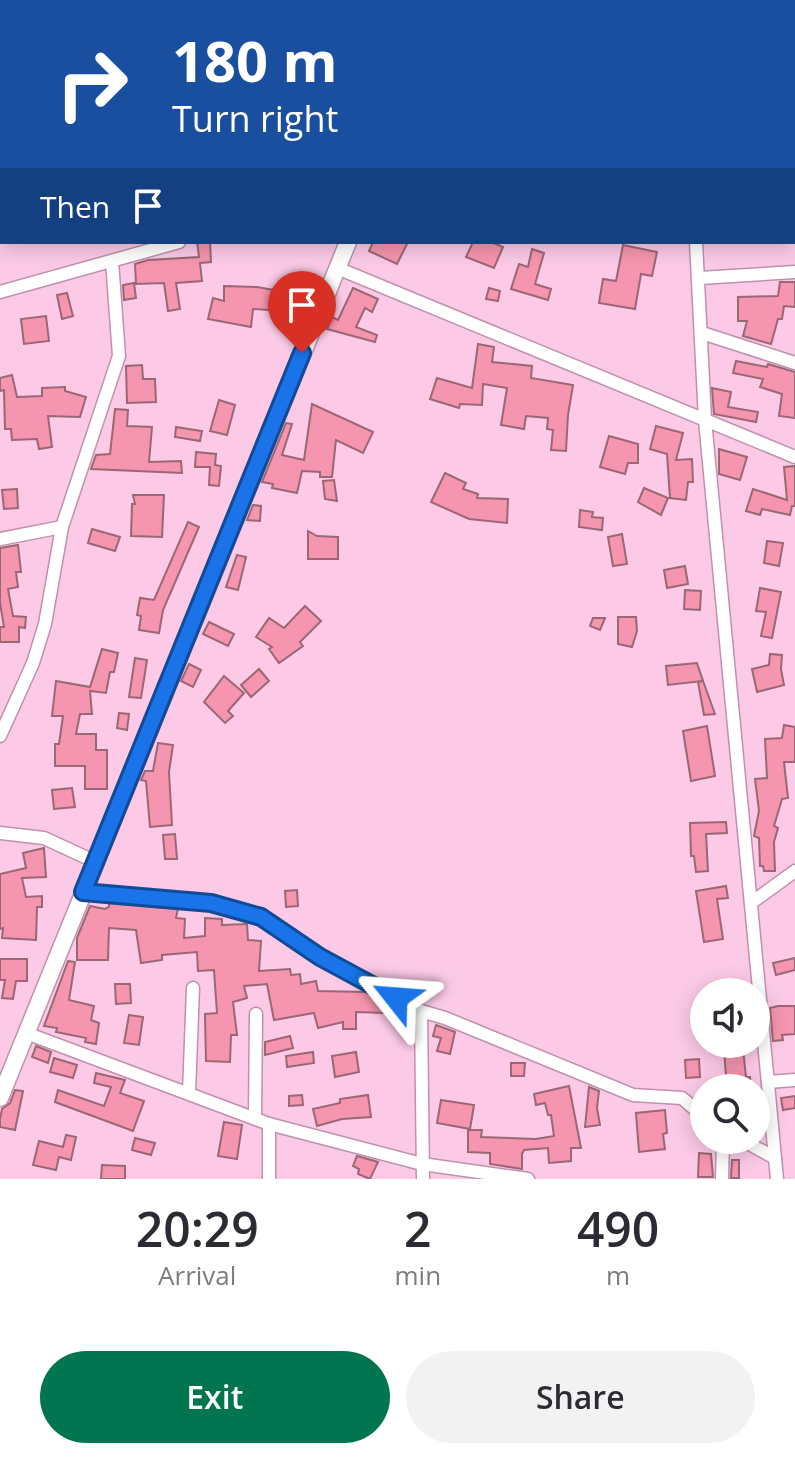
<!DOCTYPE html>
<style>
body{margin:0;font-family:"Open Sans",sans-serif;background:#f2f2f3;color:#2b2b33;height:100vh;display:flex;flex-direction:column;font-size:30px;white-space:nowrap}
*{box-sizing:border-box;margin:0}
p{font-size:26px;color:#7c7c81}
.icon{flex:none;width:44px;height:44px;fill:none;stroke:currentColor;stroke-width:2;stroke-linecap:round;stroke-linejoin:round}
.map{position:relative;height:1179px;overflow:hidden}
.drawer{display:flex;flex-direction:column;background:#fff;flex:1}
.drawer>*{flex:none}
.banner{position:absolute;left:0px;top:0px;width:796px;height:244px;box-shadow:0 4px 20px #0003;background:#1a4fa0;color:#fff;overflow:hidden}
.buttons{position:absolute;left:690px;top:978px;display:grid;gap:16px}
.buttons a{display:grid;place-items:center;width:80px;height:80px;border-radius:50%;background:#fff;box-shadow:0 4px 20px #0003;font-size:40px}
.pin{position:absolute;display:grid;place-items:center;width:68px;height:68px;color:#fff;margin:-82px -34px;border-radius:50% 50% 50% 0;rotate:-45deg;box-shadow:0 0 8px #0007}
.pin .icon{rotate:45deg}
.me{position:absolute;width:88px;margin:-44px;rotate:298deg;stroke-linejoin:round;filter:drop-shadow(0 0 6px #0008)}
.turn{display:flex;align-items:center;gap:28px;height:168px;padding:0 40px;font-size:36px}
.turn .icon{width:104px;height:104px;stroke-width:2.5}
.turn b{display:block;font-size:56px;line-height:68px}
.then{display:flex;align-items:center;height:76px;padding:0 40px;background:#0003;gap:16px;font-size:30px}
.eta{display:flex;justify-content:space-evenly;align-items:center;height:136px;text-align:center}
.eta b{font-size:48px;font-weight:600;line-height:56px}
.button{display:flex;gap:16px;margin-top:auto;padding:16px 40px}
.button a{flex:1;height:92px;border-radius:48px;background:#007550;color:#fff;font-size:32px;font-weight:600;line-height:92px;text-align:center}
.button a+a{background:#f2f2f3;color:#2b2b33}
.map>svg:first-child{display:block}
.building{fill:#f695af;stroke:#9a6774;stroke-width:2}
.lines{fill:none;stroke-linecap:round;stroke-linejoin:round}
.street-casing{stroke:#bf91ac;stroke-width:15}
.secondary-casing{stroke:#bf91ac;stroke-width:19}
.street{stroke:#fff;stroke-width:12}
.secondary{stroke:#fff;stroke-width:16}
.route-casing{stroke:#114b97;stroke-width:20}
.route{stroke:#1a73e8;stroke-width:14}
</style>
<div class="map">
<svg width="795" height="1179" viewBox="0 0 795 1179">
<rect width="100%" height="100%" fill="#fccae7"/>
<g class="building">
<polygon points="197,242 210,242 211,262 200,263 202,281 176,283 180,309 168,311 164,283 136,284 135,264 148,260 199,257"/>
<polygon points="373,242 408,242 397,264 369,251"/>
<polygon points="473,242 491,242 503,247 494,268 466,257"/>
<polygon points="623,245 657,252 652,276 641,274 635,309 599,303 603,279 616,281"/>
<polygon points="532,249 544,253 535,284 551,289 548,300 511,289 519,264 528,267"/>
<polygon points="780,282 795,282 795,307 784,306 782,319 778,319 771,344 743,336 747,321 738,321 738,297 778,296"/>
<polygon points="134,283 136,298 124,300 123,285"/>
<polygon points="224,286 257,287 286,292 283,311 253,309 251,327 208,319 213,298 224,301"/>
<polygon points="353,288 378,299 372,312 365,308 356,327 377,335 375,342 327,329 332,317 338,320"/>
<polygon points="489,288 500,291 498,301 486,299"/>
<polygon points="67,293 73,316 62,319 57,295"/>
<polygon points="46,316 49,341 24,344 21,319"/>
<polygon points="478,344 494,347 492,362 532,366 531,378 573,385 568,415 566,451 551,450 553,430 547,429 548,418 526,416 524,429 501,425 507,388 483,384 482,405 460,404 459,408 430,399 437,378 472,388"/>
<polygon points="736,361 767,367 768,364 795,372 795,418 779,416 782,394 760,387 763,379 733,373"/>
<polygon points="142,365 143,379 155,379 156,402 127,403 126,366"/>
<polygon points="12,375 17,397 42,396 42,388 65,387 65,391 86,397 80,417 48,416 52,447 39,449 37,439 12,440 11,429 5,429 4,390 0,391 0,378"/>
<polygon points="712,388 731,392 728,407 758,412 756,422 714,414"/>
<polygon points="219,400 235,405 227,435 210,431"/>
<polygon points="312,404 373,432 363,453 336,440 332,477 320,477 320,472 302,471 297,493 272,488 273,484 262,482 286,423 292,424 282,455 304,460"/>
<polygon points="115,409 128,410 127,426 152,427 149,462 181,461 182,473 91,469 96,455 110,454"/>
<polygon points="656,426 683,433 676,460 692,459 693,482 688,482 686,500 670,498 667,454 650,449"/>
<polygon points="176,427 202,431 200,441 175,437"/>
<polygon points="609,436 638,444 638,463 628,463 625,474 600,467"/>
<polygon points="719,449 747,457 740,480 719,474"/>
<polygon points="196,452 216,454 215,465 221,466 219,486 209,485 210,467 195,467"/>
<polygon points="795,466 795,506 792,506 790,515 762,509 760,515 746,511 753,489 787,500 784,467"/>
<polygon points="445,473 466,483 463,489 478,494 477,498 508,499 507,523 469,519 431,502"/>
<polygon points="334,480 337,501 325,499 323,481"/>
<polygon points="644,488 668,498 661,515 638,502"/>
<polygon points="17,489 18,508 4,509 2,490"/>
<polygon points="133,495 164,495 162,537 131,536 132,504 135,504"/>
<polygon points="253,505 261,506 260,521 247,520"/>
<polygon points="580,510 593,512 592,517 603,518 602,530 579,527"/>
<polygon points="188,522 199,527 163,610 159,633 139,630 141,616 137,615 140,598 154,600"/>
<polygon points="92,529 120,537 115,551 88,543"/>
<polygon points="308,531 317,536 338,537 338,559 308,559"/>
<polygon points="622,534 627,564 613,566 608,537"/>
<polygon points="767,541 783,543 779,566 764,563"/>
<polygon points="18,545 21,572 16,572 18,587 8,589 13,616 26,617 25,628 19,627 19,642 0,642 0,627 4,627 0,603 0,548"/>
<polygon points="237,555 246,557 238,590 226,587"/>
<polygon points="685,566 688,584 667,588 664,570"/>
<polygon points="760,588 781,592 772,638 761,636 766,612 756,611"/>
<polygon points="685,590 701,591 700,610 684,609"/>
<polygon points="305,606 321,621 300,642 303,646 279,663 269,649 272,647 256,637 269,618 284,628"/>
<polygon points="618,617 636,617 637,631 632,647 618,644"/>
<polygon points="593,618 605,618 600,630 590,626"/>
<polygon points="209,622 234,634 228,646 203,634"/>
<polygon points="102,649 118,653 114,672 110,672 106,693 90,691 92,714 80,714 76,734 96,734 96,750 107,750 107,789 85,789 85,766 55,766 55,744 59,744 63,716 52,716 56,681 90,687"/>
<polygon points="770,654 782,655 781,669 784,685 757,692 752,669 769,665"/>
<polygon points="135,658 147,660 141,698 129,697"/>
<polygon points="697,663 703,681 668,685 666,666"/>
<polygon points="189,664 201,670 193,687 181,681"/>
<polygon points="259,669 269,681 251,697 241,685"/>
<polygon points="224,676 244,693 228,711 233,716 225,723 204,702"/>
<polygon points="703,681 715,714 704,715 698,682"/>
<polygon points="119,713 129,714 127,730 117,728"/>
<polygon points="784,725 795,727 795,762 784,762 788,798 782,799 774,826 778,828 774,842 775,871 764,871 763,866 760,866 759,838 754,836 759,811 755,779 767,778 765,739 782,738"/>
<polygon points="707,726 715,776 691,781 683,731"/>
<polygon points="158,743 173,745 169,772 172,825 150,827 146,781 141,780 145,771 153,771"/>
<polygon points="72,788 75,807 54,809 52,790"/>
<polygon points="726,822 727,833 706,834 708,871 696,872 694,856 691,856 690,823"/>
<polygon points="175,834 177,859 165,859 163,835"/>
<polygon points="44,848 46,877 22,878 26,897 42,896 42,907 37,907 36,940 2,938 3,928 0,929 0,874 26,868 23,853"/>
<polygon points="726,886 728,898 717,899 723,939 704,942 696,891"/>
<polygon points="297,890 298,906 286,907 285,891"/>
<polygon points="109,903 178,909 176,918 185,919 184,938 205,936 205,918 222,919 222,925 247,924 248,940 261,941 259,971 290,969 291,975 300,974 301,984 316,981 318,991 366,992 392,1006 385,1006 385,1013 356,1012 356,1029 343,1029 343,1022 318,1028 314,1013 274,1020 267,984 244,986 247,998 233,1002 237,1035 231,1035 230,1062 206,1061 205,1014 217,1013 214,970 198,971 197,952 162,955 162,960 141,963 136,930 109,928 108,960 77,960 77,938 90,906 105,909 109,907"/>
<polygon points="795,958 795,970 776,975 773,963"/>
<polygon points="0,959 27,959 27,981 16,981 13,999 2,998 5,980 0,980"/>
<polygon points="68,961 75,962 69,1000 94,1006 91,1020 99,1023 96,1044 85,1042 86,1038 56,1032 57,1028 44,1026"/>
<polygon points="115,984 130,984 131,1003 116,1004"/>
<polygon points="778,1006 795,1006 795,1034 782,1035 783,1040 773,1041 770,1008"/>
<polygon points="129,1015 143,1017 139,1045 124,1043"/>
<polygon points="436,1025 455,1032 450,1054 437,1051 441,1038 433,1036"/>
<polygon points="290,1036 293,1048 265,1055 265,1042"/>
<polygon points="36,1046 51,1052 48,1063 32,1057"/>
<polygon points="743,1049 746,1077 750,1077 751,1088 727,1088 724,1051"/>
<polygon points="313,1052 314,1063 287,1067 286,1056"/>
<polygon points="356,1052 359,1072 335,1077 332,1056"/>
<polygon points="54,1058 77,1065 73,1078 50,1072"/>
<polygon points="699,1059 700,1077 686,1078 685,1060"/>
<polygon points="511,1063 525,1063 524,1076 511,1076"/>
<polygon points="96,1073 125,1080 120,1093 144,1101 133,1131 55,1102 58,1090 104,1106 111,1087 94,1083"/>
<polygon points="569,1086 581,1148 571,1148 571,1161 549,1163 548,1148 524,1150 522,1154 522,1169 490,1164 490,1153 468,1152 468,1130 482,1130 481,1137 536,1139 554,1136 551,1115 548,1115 545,1103 536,1105 534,1094"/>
<polygon points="589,1087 599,1091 597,1108 600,1125 585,1127"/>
<polygon points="15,1090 23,1091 15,1130 0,1127 0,1119 2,1109 10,1103"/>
<polygon points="302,1095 303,1105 289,1106 289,1096"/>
<polygon points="368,1095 371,1117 342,1119 317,1126 313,1109 340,1103 340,1099"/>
<polygon points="795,1096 795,1108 783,1110 781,1098"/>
<polygon points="441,1100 474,1105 470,1129 437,1123"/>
<polygon points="665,1110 667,1133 663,1134 665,1149 639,1152 636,1113"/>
<polygon points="224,1122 242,1125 237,1159 218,1156"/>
<polygon points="66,1135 76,1137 71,1160 59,1157 56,1170 33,1165 39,1141 63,1147"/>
<polygon points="135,1138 155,1143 151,1155 132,1150"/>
<polygon points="699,1153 711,1154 713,1177 698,1177"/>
<polygon points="357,1156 378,1162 370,1179 358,1174 359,1169 353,1166"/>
<polygon points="732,1160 739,1160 739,1178 731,1178"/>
<polygon points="102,1165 125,1166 125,1179 101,1179"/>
</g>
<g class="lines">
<g class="street-casing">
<g id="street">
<polyline points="676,0 676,2"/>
<polyline points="261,2 262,0"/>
<polyline points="552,2 556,0"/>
<polyline points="696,242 705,420 777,1179"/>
<polyline points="337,268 795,457"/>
<polyline points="700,278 795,272"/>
<polyline points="0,292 179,242"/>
<polyline points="702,333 795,363"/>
<polyline points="0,539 62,527"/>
<polyline points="0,736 33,663 45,624 62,527 119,356 112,261"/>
<polyline points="0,833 44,838 96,862"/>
<polyline points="83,892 211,903 261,917 320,957 421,1011"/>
<polyline points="751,903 795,871"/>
<polyline points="26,1033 269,1124 422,1164 528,1179"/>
<polyline points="768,1082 795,1080"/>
<polyline points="189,1093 193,988"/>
<polyline points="255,1117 256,1014"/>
<polyline points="269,1124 269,1179"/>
<polyline points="742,1140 775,1158"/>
<polyline points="423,1179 421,1011 445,1018 633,1095 682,1098 704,1117"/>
<polyline points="722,1179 723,1140"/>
</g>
</g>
<g class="secondary-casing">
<g id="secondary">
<polyline points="445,2 446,0"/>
<polyline points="794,145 795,144"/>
<polyline points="0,186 2,186"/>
<polyline points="0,1098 348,242"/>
</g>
</g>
<use href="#street" class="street"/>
<use href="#secondary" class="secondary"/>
</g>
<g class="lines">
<g class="route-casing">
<polyline id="route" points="302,353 83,892 211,903 261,917 320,957 396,998"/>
</g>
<use href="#route" class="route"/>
</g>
</svg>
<div class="buttons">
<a><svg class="icon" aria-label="sound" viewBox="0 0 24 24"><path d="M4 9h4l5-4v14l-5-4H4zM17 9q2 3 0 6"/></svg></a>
<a><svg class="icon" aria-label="search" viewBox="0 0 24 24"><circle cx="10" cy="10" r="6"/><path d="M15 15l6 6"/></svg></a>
</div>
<div class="pin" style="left:302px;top:353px;background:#d93025"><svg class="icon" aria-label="arrive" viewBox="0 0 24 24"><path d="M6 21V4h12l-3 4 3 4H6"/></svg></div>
<svg class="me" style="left:396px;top:998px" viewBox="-20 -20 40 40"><path d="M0-17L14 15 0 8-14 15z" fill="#1a73e8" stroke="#fff" stroke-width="4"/></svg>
<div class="banner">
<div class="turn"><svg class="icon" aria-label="right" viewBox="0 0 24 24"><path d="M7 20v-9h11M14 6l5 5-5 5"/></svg><div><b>180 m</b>Turn right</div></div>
<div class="then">Then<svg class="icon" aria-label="arrive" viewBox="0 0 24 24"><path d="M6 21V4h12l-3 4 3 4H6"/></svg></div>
</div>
</div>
<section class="drawer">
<div class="eta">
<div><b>20:29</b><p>Arrival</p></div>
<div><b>2</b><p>min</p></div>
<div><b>490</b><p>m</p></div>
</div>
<div class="button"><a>Exit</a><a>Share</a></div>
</section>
